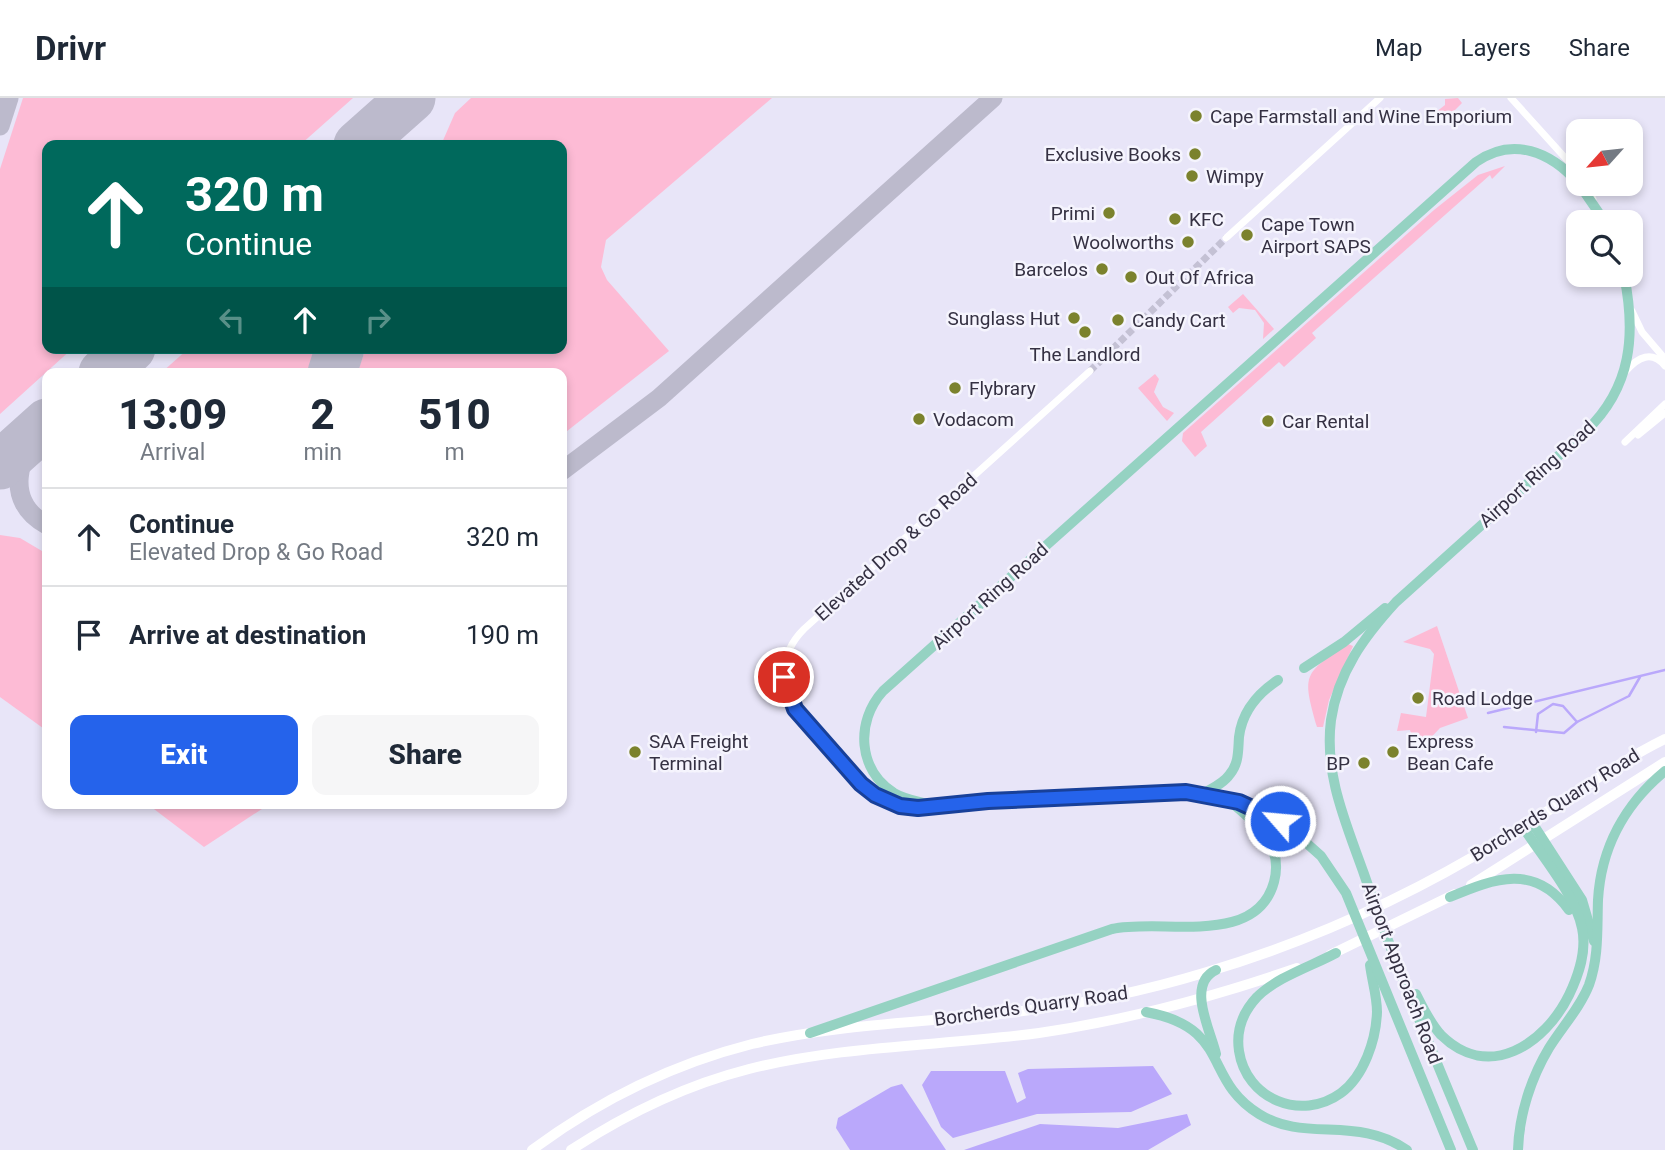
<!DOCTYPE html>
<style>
body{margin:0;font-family:Roboto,sans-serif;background:#f6f6f7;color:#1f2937;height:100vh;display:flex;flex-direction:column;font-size:26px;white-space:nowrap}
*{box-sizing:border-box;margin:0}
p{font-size:23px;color:#747a83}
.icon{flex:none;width:38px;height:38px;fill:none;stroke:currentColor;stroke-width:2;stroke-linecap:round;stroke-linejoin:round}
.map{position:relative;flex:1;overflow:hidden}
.panel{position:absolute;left:42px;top:270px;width:525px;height:441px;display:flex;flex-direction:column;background:#fff;border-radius:14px;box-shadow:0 4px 10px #0003}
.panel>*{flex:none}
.guide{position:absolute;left:42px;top:42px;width:525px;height:214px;border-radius:14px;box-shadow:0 4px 10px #0003;background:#00695c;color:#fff;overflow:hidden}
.needle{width:46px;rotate:243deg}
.fabs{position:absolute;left:1566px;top:21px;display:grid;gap:14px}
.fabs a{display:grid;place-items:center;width:77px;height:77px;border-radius:14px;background:#fff;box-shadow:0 4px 10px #0003;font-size:35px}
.pin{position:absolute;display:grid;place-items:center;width:60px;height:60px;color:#fff;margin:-30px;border:4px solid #fff;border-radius:50%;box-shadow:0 2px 7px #0007}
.me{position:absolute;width:77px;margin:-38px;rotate:297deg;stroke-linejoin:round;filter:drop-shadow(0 0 5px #0008)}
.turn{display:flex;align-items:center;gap:24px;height:147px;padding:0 28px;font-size:32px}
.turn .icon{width:91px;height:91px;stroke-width:2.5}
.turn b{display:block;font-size:49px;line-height:60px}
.lanes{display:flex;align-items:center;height:66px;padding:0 28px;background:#0003;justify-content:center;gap:35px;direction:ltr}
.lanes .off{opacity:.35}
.eta{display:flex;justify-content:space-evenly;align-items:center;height:119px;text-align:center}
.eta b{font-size:42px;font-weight:800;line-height:49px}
.action{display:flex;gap:14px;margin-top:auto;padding:14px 28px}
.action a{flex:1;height:80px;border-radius:14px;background:#2563eb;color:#fff;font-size:28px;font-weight:800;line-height:80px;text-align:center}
.action a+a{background:#f6f6f7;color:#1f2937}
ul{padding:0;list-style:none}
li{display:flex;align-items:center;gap:21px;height:98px;padding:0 28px;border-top:2px solid #e0e1e3}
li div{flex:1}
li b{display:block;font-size:26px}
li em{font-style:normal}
header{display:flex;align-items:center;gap:42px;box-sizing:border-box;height:98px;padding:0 35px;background:#fff;border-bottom:2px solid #e0e1e3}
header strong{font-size:33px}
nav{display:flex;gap:38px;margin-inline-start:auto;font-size:24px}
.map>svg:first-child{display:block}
.green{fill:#fdbbd5}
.water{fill:#baa8fb}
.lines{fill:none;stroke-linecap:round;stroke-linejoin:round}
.stream{stroke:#baa8fb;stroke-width:2.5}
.taxiway{stroke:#bcbacc;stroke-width:19}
.runway{stroke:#bcbacc;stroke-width:49}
.street-tunnel{stroke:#c4c1d4;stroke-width:7;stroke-dasharray:7 3.5;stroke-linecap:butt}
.street{stroke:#fff;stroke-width:7}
.secondary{stroke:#fff;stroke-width:10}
.primary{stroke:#95d2c2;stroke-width:10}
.route-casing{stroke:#184099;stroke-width:18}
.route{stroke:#2563eb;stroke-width:12}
.poi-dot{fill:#7b822d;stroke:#f5f4fd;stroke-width:2.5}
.labels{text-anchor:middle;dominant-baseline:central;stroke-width:5;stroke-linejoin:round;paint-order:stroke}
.poi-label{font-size:19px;fill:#353143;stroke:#f5f4fd;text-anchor:start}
.street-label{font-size:19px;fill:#353143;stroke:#f5f4fd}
</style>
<header>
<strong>Drivr</strong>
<nav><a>Map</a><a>Layers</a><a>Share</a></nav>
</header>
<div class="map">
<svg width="1665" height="1052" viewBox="0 0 1665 1052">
<rect width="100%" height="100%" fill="#e8e5f8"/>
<g class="green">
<polygon points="23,0 353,0 300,47 47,47 47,250 73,250 0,316 0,71"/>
<polygon points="471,0 772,0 606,142 601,169 607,182 669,253 562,337 562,275 357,275 366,250 562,250 562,47 441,47 455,15"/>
<polygon points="1458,0 1462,5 1447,20 1434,25 1431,18 1445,7 1445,1"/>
<polygon points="1505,68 1492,81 1490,77 1312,235 1316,240 1284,269 1279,264 1201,334 1207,348 1195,359 1182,343 1183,335 1434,112 1478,77"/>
<polygon points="1243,196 1274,231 1263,241 1264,225 1255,212 1239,210 1233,215 1228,209"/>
<polygon points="189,250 316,250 308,275 161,275"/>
<polygon points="1155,276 1159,281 1154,294 1163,309 1174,315 1167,323 1138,290"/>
<polygon points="0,437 20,440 47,456 47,633 0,599"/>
<polygon points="1437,528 1468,620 1440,630 1420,651 1414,646 1410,632 1397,633 1401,615 1426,619 1434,556 1430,551 1403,544"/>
<path d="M1348 546 1353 548 1329 602 1323 629H1317C1302 576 1303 576 1348 546Z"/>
<polygon points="146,705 271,705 204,749"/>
</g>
<g class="water">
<polygon points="1153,968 1172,996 1131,1014 1037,1016 953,1040 941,1029 922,987 931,973 1005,973 1017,1005 1026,1000 1018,975 1028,971"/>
<polygon points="902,986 946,1052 850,1052 836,1030 838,1020 891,989"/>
<polygon points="1187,1016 1191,1027 1148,1052 964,1052 1040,1026 1118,1030"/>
</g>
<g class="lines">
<g class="stream">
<polyline points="1488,615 1665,572"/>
<polyline points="1504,629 1564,635 1577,624"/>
<polyline points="1536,634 1538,616 1553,606 1563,608 1577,624 1629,598 1640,579"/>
</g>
<g class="taxiway">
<polyline points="0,28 9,0"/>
<path d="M47 326C17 355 3 404 47 427"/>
<polyline points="562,373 659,300 993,0"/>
</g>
<g class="runway">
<polyline points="358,47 411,0"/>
<polyline points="103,275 131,250"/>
<polyline points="332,275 340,250"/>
<polyline points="0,367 47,325"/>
</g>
<polyline class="street-tunnel" points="1090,273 1226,140"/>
<g class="street">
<polyline points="1511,0 1578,74"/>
<polyline points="1586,86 1593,101"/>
<polyline points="1226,140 1380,0"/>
<polyline points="1632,213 1642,234 1665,261"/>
<path d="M1626 273C1638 259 1652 252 1665 268"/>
<polyline points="1638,337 1665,315"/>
<polyline points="1625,344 1665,306"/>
<path d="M927 708C903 713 879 702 861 686 826 645 749 586 804 531L1090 273"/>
</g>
<g class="secondary">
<polyline points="1471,787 1665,664"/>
<polyline points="1330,857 1455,796"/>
<path d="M532 1052C598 1003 673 966 752 946 832 927 915 925 996 916 1067 909 1138 895 1207 874 1311 843 1410 798 1503 741 1558 709 1608 669 1665 641"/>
<path d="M571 1052C626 1016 686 987 749 971 844 947 943 948 1039 935 1128 922 1213 899 1297 870"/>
</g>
<g class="primary">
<polyline points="1579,86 1605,124"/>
<polyline points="1304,570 1344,544 1385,510"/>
<path d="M1204 695C1213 690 1224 685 1230 676 1239 665 1238 653 1239 639 1242 614 1257 596 1278 582"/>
<polyline points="1531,723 1582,802 1594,843"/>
<path d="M1450 799C1495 780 1535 765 1569 812"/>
<path d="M1336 855C1312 868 1277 879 1257 899 1243 914 1236 933 1239 953 1246 1001 1301 1024 1341 995 1364 978 1376 942 1377 914 1377 898 1372 883 1370 867"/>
<path d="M1216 872C1186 886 1210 931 1216 956"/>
<path d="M1416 896C1423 910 1430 925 1441 937 1489 984 1545 946 1569 897 1579 876 1587 853 1582 830 1576 798 1541 757 1523 729"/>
<path d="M1146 914C1232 930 1202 981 1259 1016 1305 1045 1357 1017 1407 1052"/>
<path d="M810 935 1112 831C1162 820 1256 850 1274 784 1284 747 1257 726 1232 705"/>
<path d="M1451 1052 1346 795 1321 758 1284 725 1239 704 1191 694 931 707C918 703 906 702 894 695 858 672 855 624 883 593L1476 64C1513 38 1551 54 1578 85"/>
<path d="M1473 1052C1435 960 1396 869 1364 776 1346 725 1324 677 1331 622 1338 574 1364 539 1396 504L1586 333C1632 289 1636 236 1624 177"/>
<path d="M1518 1052C1519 1017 1531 980 1549 950 1562 929 1580 910 1589 887 1599 859 1597 831 1598 802 1601 750 1625 706 1665 673"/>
</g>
</g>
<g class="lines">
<g class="route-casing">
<polyline id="route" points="784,579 795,611 861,686 875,697 900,708 918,710 988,703 1186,694 1239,704 1280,723"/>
</g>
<use href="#route" class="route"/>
</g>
<g class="poi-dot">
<circle cx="1196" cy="18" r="7"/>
<circle cx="1195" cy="56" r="7"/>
<circle cx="1192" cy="78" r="7"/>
<circle cx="1109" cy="115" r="7"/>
<circle cx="1175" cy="121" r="7"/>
<circle cx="1247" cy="137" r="7"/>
<circle cx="1188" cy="144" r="7"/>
<circle cx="1102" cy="171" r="7"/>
<circle cx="1131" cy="179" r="7"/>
<circle cx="1074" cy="220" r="7"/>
<circle cx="1118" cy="222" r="7"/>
<circle cx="1085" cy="234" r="7"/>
<circle cx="955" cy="290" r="7"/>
<circle cx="919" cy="321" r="7"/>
<circle cx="1268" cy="323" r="7"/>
<circle cx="1418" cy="600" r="7"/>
<circle cx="635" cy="654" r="7"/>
<circle cx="1393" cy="654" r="7"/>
<circle cx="1364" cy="665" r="7"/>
</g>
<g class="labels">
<g class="poi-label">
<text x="1210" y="18">Cape Farmstall and Wine Emporium</text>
<text x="1181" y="56" text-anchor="end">Exclusive Books</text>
<text x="1206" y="78">Wimpy</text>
<text x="1095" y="115" text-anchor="end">Primi</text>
<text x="1189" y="121">KFC</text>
<text x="1261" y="126">Cape Town<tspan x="1261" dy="22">Airport SAPS</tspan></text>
<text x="1174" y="144" text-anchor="end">Woolworths</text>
<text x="1088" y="171" text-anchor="end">Barcelos</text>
<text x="1145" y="179">Out Of Africa</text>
<text x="1060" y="220" text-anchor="end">Sunglass Hut</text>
<text x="1132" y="222">Candy Cart</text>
<text x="1085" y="256" text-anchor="middle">The Landlord</text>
<text x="969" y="290">Flybrary</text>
<text x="933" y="321">Vodacom</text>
<text x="1282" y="323">Car Rental</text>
<text x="1432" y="600">Road Lodge</text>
<text x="649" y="643">SAA Freight<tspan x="649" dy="22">Terminal</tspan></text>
<text x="1407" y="643">Express<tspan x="1407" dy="22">Bean Cafe</tspan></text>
<text x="1350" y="665" text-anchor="end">BP</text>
</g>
<g class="street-label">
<text transform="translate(1537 376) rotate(-42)">Airport Ring Road</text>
<text transform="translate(896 449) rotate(-42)">Elevated Drop &amp; Go Road</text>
<text transform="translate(990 498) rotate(-42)">Airport Ring Road</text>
<text transform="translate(1555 707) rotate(-32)">Borcherds Quarry Road</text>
<text transform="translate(1402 875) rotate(69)">Airport Approach Road</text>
<text transform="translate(1031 908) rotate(-8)">Borcherds Quarry Road</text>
</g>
</g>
</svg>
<div class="fabs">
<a><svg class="needle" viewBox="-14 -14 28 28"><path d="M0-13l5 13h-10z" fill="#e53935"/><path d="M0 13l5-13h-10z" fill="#747a83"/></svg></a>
<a><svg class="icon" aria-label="search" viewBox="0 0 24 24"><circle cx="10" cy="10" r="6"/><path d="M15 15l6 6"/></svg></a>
</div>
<div class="pin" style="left:784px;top:579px;background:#d93025"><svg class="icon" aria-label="arrive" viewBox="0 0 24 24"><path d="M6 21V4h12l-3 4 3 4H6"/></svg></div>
<svg class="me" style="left:1280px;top:723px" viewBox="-20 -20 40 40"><circle r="17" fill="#2563eb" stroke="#fff" stroke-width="3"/><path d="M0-11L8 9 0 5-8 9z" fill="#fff"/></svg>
<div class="guide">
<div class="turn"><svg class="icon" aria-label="ahead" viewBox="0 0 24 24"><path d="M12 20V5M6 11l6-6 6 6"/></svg><div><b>320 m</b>Continue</div></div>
<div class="lanes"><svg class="icon off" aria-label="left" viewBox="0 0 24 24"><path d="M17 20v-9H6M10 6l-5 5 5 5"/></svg><svg class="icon" aria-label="ahead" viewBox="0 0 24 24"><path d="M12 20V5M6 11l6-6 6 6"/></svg><svg class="icon off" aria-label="right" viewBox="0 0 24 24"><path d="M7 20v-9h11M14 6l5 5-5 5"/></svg></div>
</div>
<section class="panel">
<div class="eta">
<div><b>13:09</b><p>Arrival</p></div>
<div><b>2</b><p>min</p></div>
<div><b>510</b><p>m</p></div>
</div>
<ul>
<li><svg class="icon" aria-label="ahead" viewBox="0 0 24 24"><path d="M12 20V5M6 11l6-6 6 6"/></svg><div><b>Continue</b><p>Elevated Drop &amp; Go Road</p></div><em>320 m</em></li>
<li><svg class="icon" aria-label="arrive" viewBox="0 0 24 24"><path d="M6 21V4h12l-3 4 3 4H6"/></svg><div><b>Arrive at destination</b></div><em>190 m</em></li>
</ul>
<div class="action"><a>Exit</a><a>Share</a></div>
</section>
</div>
